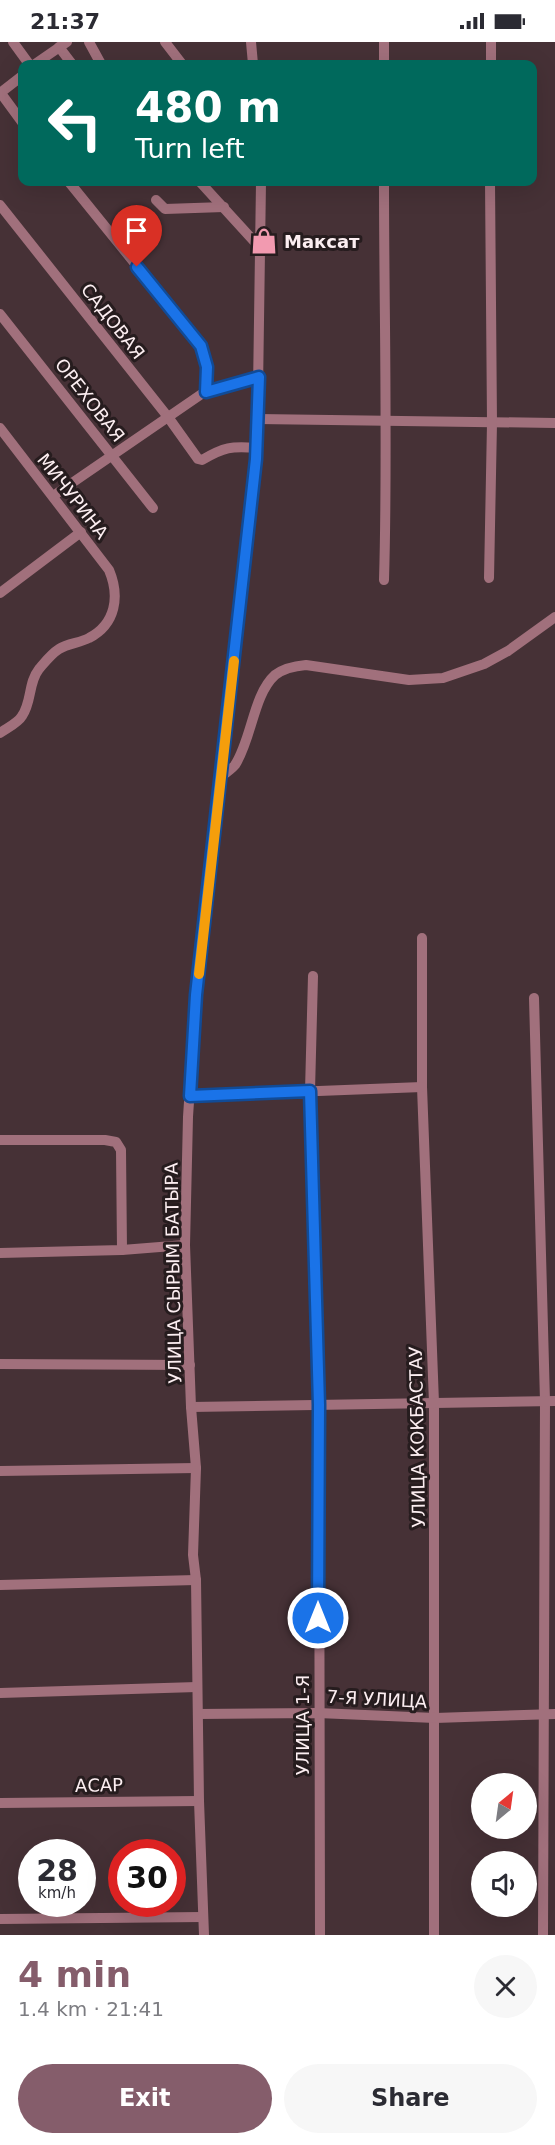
<!DOCTYPE html>
<meta charset="utf-8">
<style>
body{margin:0;font-family:"DejaVu Sans",sans-serif;background:#f7f7f7;color:#2b2b33;height:100vh;display:flex;flex-direction:column;font-size:22px;white-space:nowrap}
*{box-sizing:border-box;margin:0}
p{font-size:20px;color:#7c7c81}
.icon{flex:none;width:33px;height:33px;fill:none;stroke:currentColor;stroke-width:2;stroke-linecap:round;stroke-linejoin:round}
.map{position:relative;height:1893px;overflow:hidden}
.panel{display:flex;flex-direction:column;background:#fff;flex:1}
.panel>*{flex:none}
.top-card{position:absolute;left:18px;top:18px;width:519px;height:126px;border-radius:12px;box-shadow:0 6px 24px #0002;background:#00695c;color:#fff;overflow:hidden}
.needle{width:39px;rotate:29deg}
.fabs{position:absolute;left:471px;top:1731px;display:grid;gap:12px}
.fabs a{display:grid;place-items:center;width:66px;height:66px;border-radius:50%;background:#fff;box-shadow:0 6px 24px #0002;font-size:30px}
.speed{position:absolute;left:18px;top:1797px;display:flex;gap:12px;font-size:30px;font-weight:700;text-align:center}
.speed>*{display:grid;place-content:center;width:78px;height:78px;border-radius:50%;background:#fff;box-shadow:0 6px 24px #0002;line-height:1}
.speed small{font-size:15px;font-weight:400}
.speed .limit{border:9px solid #d22;background:#fff;color:#111}
.pin{position:absolute;display:grid;place-items:center;width:51px;height:51px;color:#fff;margin:-62px -26px;border-radius:50% 50% 50% 0;rotate:-45deg;box-shadow:0 0 6px #0007}
.pin .icon{rotate:45deg}
.me{position:absolute;width:66px;margin:-33px;rotate:0deg;stroke-linejoin:round;filter:drop-shadow(0 0 4px #0008)}
.turn{display:flex;align-items:center;gap:21px;height:126px;padding:0 18px;font-size:27px}
.turn .icon{width:78px;height:78px;stroke-width:2.5}
.turn b{display:block;font-size:42px;line-height:51px}
.round{display:grid;place-items:center;flex:none;width:63px;height:63px;border-radius:32px;background:#f7f7f7}
.head{display:flex;align-items:center;justify-content:space-between;height:102px;padding:0 18px}
h1{font-size:36px;font-weight:600;line-height:45px;color:#855d6b}
.cta{display:flex;gap:12px;margin-top:auto;padding:12px 18px}
.cta a{flex:1;height:69px;border-radius:36px;background:#855d6b;color:#fff;font-size:24px;font-weight:600;line-height:69px;text-align:center}
.cta a+a{background:#f7f7f7;color:#2b2b33}
.status{display:flex;justify-content:space-between;align-items:center;height:42px;padding:0 30px;background:#fff;direction:ltr}
.status svg{height:16px;fill:currentColor}
.map>svg:first-child{display:block}
.lines{fill:none;stroke-linecap:round;stroke-linejoin:round}
.minor{stroke:#a1707c;stroke-width:10}
.route-casing{stroke:#114b97;stroke-width:15}
.route{stroke:#1a73e8;stroke-width:10}
.slow{stroke:#f59e0b;stroke-width:10}
.labels{text-anchor:middle;dominant-baseline:central;stroke-width:6;stroke-linejoin:round;paint-order:stroke}
.poi-label{font-size:18px;font-weight:bold;fill:#fceef1;stroke:#261c1e;text-anchor:start}
.street-label{font-size:18px;fill:#fceef1;stroke:#261c1e}
</style>
<div class="status"><b>21:37</b><svg viewBox="0 0 49 12"><path d="M0 12V9h3v3zM5 12V6h3v6zM10 12V3h3v9zM15 12V0h3v12zM26 1h20v11H26zM47 4h2v5h-2z"/></svg></div>
<div class="map">
<svg width="555" height="1893" viewBox="0 0 555 1893">
<rect width="100%" height="100%" fill="#463136"/>
<g class="lines">
<g class="minor">
<polyline points="13,0 29,22"/>
<polyline points="89,0 101,22"/>
<polyline points="165,0 182,22"/>
<polyline points="251,0 253,22"/>
<polyline points="59,5 72,22"/>
<polyline points="35,22 67,0"/>
<polyline points="384,22 384,0"/>
<polyline points="491,22 491,0"/>
<polyline points="0,50 22,80"/>
<polyline points="0,51 22,34"/>
<path d="M69 140 196 297C207 314 207 329 206 349"/>
<polyline points="200,140 262,208"/>
<polyline points="156,158 165,167 224,165"/>
<path d="M0 163 168 375 198 417 202 418C224 405 231 404 257 406"/>
<polyline points="0,272 153,466"/>
<polyline points="258,377 555,381"/>
<path d="M0 386 109 528C120 554 116 582 89 596 80 601 68 601 59 607 51 612 45 620 39 627 28 641 32 660 22 674 18 681 7 686 0 691"/>
<polyline points="53,454 206,349 259,335"/>
<polyline points="489,536 492,381 490,140"/>
<path d="M384 538C388 405 384 272 384 140"/>
<polyline points="0,551 81,490"/>
<path d="M221 735C225 731 231 728 235 723 252 697 253 653 275 633 284 626 295 624 306 623L409 638 443 636 484 622 508 609 555 575"/>
<polyline points="422,896 422,1045 434,1361 434,1893"/>
<polyline points="313,934 310,1049 319,1363 320,1893"/>
<polyline points="534,956 545,1359 543,1893"/>
<polyline points="190,1054 422,1045"/>
<polyline points="0,1098 105,1098 116,1100 121,1108 122,1208"/>
<polyline points="0,1211 122,1208 185,1203"/>
<polyline points="0,1322 190,1323"/>
<polyline points="191,1365 555,1359"/>
<polyline points="0,1429 196,1426"/>
<polyline points="0,1543 196,1538"/>
<polyline points="0,1651 197,1645"/>
<polyline points="198,1672 318,1671 435,1676 555,1672"/>
<polyline points="0,1761 199,1759"/>
<polyline points="0,1877 203,1875"/>
<polyline points="204,1893 199,1759 196,1538 193,1513 196,1426 191,1365 185,1203 188,1075 196,953 257,417 261,140"/>
</g>
</g>
<g class="lines">
<g class="route-casing">
<polyline id="route" points="137,225 201,304 207,325 206,350 259,335 256,417 196,953 190,1054 310,1049 319,1363 318,1576"/>
</g>
<use href="#route" class="route"/>
<polyline class="slow" points="199,932 234,619"/>
</g>
<defs>
<g id="shop-bare" transform="scale(2.07)"><path d="M-5-2.5h2.3a2.7 3.5 0 0 1 5.4 0H5L5.5 6h-11ZM-1.5-2.5h3a1.5 2.3 0 0 0-3 0Z" fill="#f29ab0" stroke="#261c1e" stroke-width="2.5" paint-order="stroke"/></g>
</defs>
<g fill-rule="evenodd">
<use href="#shop-bare" x="264" y="199"/>
</g>
<g class="labels">
<g class="poi-label">
<text x="284" y="199">Максат</text>
</g>
<g class="street-label">
<text transform="translate(113 279) rotate(52)">САДОВАЯ</text>
<text transform="translate(90 358) rotate(52)">ОРЕХОВАЯ</text>
<text transform="translate(73 454) rotate(52)">МИЧУРИНА</text>
<text transform="translate(173 1231) rotate(-91)">УЛИЦА СЫРЫМ БАТЫРА</text>
<text transform="translate(417 1395) rotate(-91)">УЛИЦА КОКБАСТАУ</text>
<text transform="translate(377 1657) rotate(3)">7-Я УЛИЦА</text>
<text transform="translate(302 1683) rotate(-90)">УЛИЦА 1-Я</text>
<text transform="translate(99 1743) rotate(-1)">АСАР</text>
</g>
</g>
</svg>
<div class="fabs">
<a><svg class="needle" viewBox="-14 -14 28 28"><path d="M0-13l5 13h-10z" fill="#e53935"/><path d="M0 13l5-13h-10z" fill="#7c7c81"/></svg></a>
<a><svg class="icon" aria-label="sound" viewBox="0 0 24 24"><path d="M4 9h4l5-4v14l-5-4H4zM17 9q2 3 0 6"/></svg></a>
</div>
<div class="speed"><div>28<small>km/h</small></div><div class="limit">30</div></div>
<div class="pin" style="left:137px;top:225px;background:#d93025"><svg class="icon" aria-label="arrive" viewBox="0 0 24 24"><path d="M6 21V4h12l-3 4 3 4H6"/></svg></div>
<svg class="me" style="left:318px;top:1576px" viewBox="-20 -20 40 40"><circle r="17" fill="#1a73e8" stroke="#fff" stroke-width="3"/><path d="M0-11L8 9 0 5-8 9z" fill="#fff"/></svg>
<div class="top-card">
<div class="turn"><svg class="icon" aria-label="left" viewBox="0 0 24 24"><path d="M17 20v-9H6M10 6l-5 5 5 5"/></svg><div><b>480 m</b>Turn left</div></div>
</div>
</div>
<section class="panel">
<div class="head"><div><h1>4 min</h1><p>1.4 km · 21:41</p></div><a class="round"><svg class="icon" aria-label="close" viewBox="0 0 24 24"><path d="M6 6l12 12M18 6L6 18"/></svg></a></div>
<div class="cta"><a>Exit</a><a>Share</a></div>
</section>
